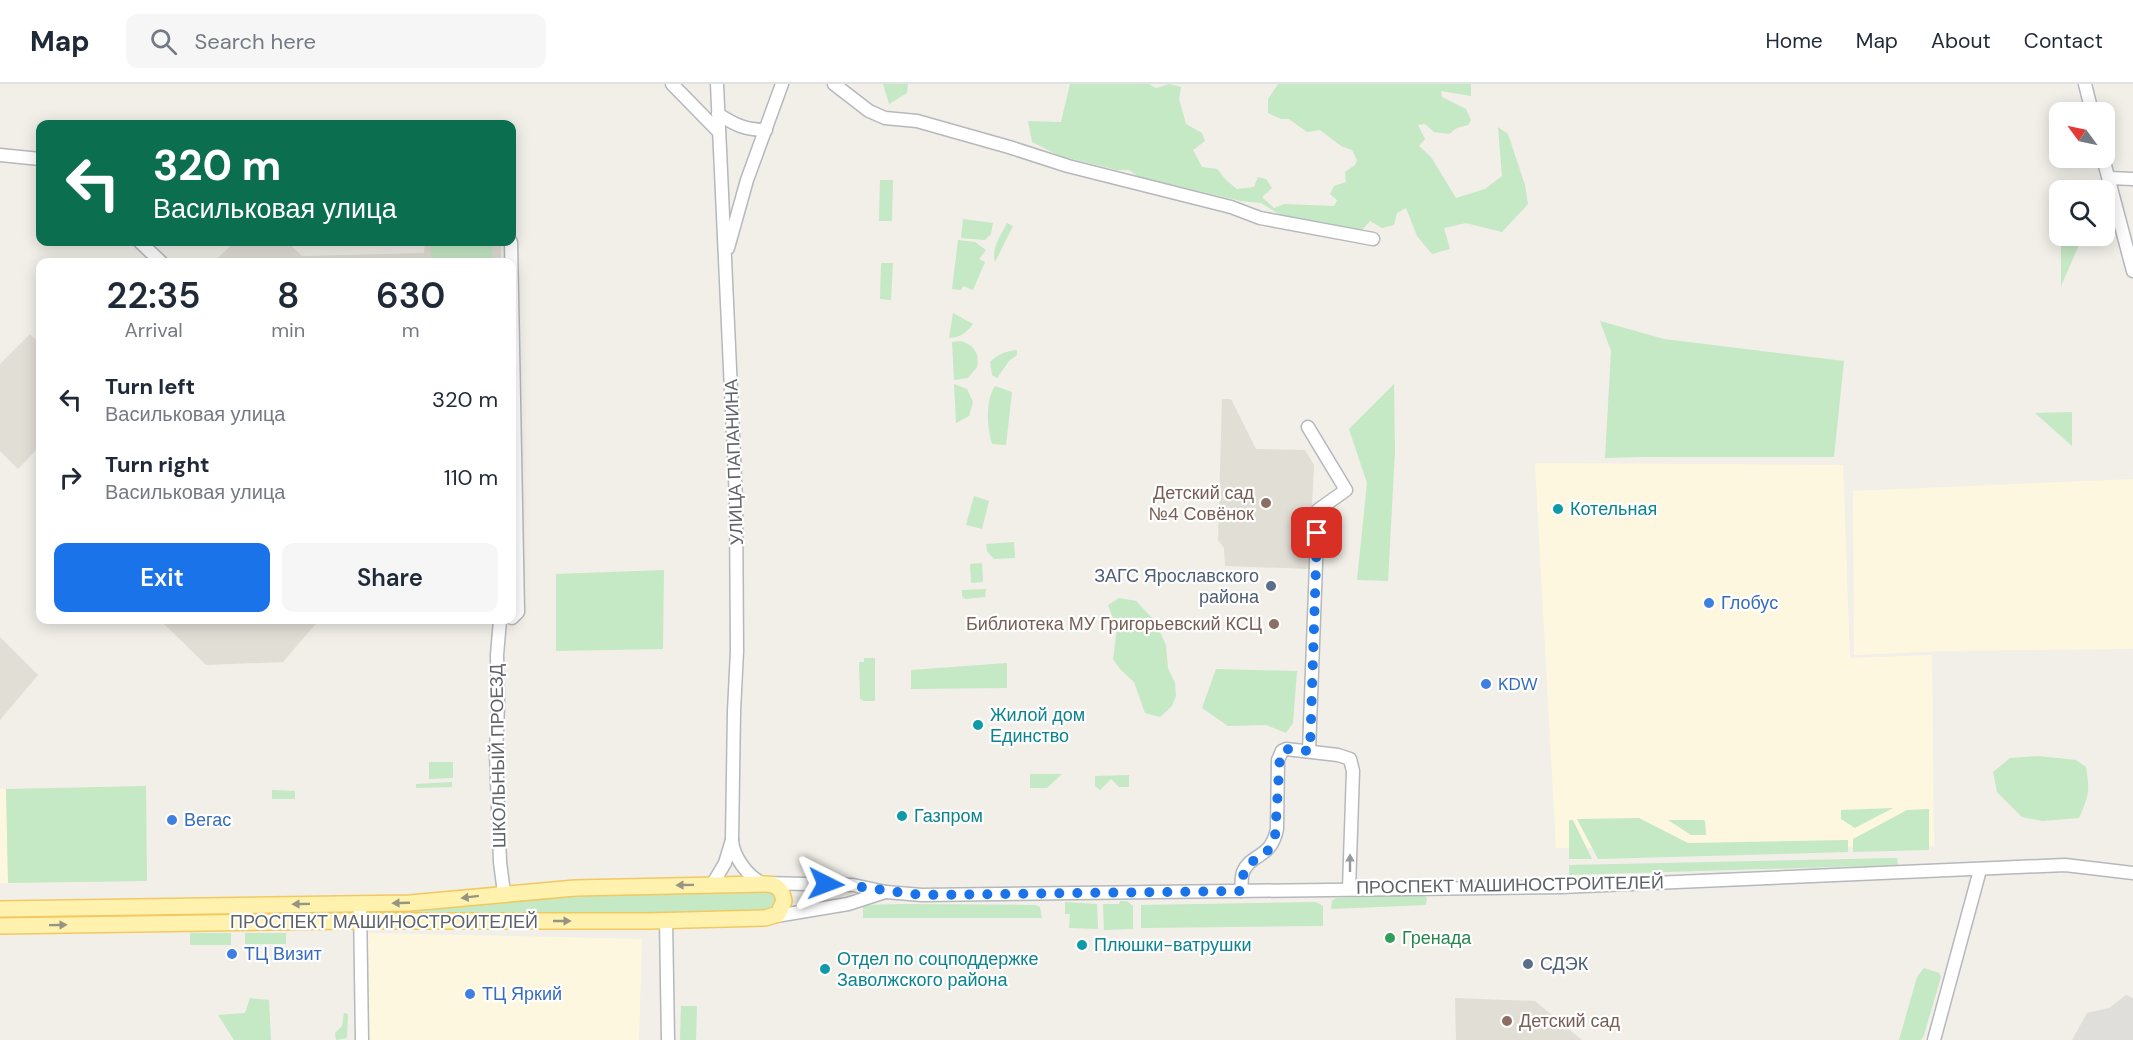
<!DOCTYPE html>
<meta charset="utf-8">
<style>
body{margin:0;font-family:"DM Sans",sans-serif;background:#f6f6f7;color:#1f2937;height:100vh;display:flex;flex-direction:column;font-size:22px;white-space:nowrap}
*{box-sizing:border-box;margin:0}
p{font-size:20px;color:#747a83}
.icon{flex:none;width:33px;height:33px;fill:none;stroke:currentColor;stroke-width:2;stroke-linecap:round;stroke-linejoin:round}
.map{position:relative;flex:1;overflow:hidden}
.panel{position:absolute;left:36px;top:174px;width:480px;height:366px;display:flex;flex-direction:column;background:#fff;border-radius:12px;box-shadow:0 3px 15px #0003}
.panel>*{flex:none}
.banner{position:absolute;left:36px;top:36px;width:480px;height:126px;border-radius:12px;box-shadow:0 3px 15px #0003;background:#0b6e4f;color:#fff;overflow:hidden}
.needle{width:39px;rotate:303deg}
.tools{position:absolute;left:2049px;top:18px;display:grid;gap:12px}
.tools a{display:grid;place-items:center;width:66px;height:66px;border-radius:12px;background:#fff;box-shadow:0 3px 15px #0003;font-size:30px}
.pin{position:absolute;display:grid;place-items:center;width:51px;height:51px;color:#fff;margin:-26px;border-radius:12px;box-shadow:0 3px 9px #0006}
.me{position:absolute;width:66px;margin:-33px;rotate:93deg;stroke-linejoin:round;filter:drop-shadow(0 0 4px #0008)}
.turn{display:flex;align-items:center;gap:21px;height:126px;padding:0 18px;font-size:27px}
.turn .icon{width:78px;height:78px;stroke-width:2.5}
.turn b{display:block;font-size:42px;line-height:51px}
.eta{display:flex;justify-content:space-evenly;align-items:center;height:102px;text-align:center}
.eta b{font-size:36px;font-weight:600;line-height:42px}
.action{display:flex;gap:12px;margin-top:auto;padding:12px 18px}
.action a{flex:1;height:69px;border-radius:12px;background:#1a73e8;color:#fff;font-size:24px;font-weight:600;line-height:69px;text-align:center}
.action a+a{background:#f6f6f7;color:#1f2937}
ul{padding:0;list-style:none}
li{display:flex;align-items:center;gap:18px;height:78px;padding:0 18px}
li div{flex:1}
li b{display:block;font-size:22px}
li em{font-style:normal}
header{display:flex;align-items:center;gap:36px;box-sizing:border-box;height:84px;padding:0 30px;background:#fff;border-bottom:2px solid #e0e1e3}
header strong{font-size:28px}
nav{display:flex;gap:33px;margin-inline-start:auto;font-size:21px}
.search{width:420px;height:54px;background:#f6f6f7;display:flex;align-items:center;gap:15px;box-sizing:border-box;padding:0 21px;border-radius:12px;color:#747a83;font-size:22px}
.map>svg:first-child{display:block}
.commercial{fill:#fef7e0}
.industrial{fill:#e0deda}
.education{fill:#e1ded6}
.green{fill:#c5e8c5}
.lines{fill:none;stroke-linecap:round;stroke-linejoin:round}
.minor-casing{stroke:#b5b8bc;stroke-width:15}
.major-casing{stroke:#f2c960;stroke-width:18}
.minor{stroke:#fff;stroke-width:12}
.major{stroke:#fff2af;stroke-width:15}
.oneway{fill:#979a9d}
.oneway2{fill:#979581}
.route{stroke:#1a73e8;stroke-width:10;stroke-dasharray:0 18}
.education-dot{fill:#8d6e63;stroke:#fff;stroke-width:2}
.culture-dot{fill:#0f9aa8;stroke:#fff;stroke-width:2}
.service-dot{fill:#5c6f8a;stroke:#fff;stroke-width:2}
.shop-dot{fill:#3f7fe0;stroke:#fff;stroke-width:2}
.leisure-dot{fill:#2e9e5b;stroke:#fff;stroke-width:2}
.labels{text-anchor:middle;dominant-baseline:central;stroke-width:4.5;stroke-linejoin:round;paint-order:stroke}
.street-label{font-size:18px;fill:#5f6368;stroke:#fff}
.education-label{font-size:18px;fill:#785e54;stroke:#fff;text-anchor:end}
.culture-label{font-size:18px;fill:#0d838f;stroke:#fff;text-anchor:start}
.service-label{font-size:18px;fill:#4e5e75;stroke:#fff;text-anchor:end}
.shop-label{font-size:18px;fill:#366cbe;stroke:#fff;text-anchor:start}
.leisure-label{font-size:18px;fill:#27864d;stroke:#fff;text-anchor:start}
</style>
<header>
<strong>Map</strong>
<div class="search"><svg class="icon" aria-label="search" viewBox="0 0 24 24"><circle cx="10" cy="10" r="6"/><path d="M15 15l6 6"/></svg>Search here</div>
<nav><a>Home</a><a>Map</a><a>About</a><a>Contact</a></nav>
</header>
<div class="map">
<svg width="2133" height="956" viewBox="0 0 2133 956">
<rect width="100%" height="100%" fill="#f1efe8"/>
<g class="commercial">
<polygon points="1535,379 1843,381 1850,574 1932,571 1934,762 1556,764"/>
<polygon points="2133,395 2133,565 1943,567 1854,571 1853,407"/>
<polygon points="0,705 6,705 8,799 0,799"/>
<polygon points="368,849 642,855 639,956 369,956"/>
</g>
<polygon class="industrial" points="2126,911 2133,914 2133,956 2072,956 2087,929 2109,924"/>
<g class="education">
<polygon points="234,158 287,158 302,172 424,169 425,158 501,158 501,178 214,178"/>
<polygon points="30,250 40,260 40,362 18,385 0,367 0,280"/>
<polygon points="1222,315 1231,315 1256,365 1305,366 1314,381 1309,485 1225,482 1224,464 1218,456"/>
<polygon points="160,536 319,536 283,578 206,581"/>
<polygon points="0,553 38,591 0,636"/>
<polygon points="1455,914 1535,917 1582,956 1456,956"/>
</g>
<g class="green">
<polygon points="883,0 908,0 907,9 889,20"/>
<polygon points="1070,0 1149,0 1156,4 1169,0 1181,3 1179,15 1186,40 1202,49 1205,57 1193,66 1202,83 1217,85 1226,96 1237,105 1254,103 1258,93 1266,95 1272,104 1262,113 1274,124 1284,120 1334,122 1337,116 1330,110 1334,102 1346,98 1345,88 1355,81 1357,76 1352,66 1341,62 1320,46 1307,48 1289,35 1281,35 1268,29 1268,15 1278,0 1471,0 1471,12 1441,7 1442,13 1466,25 1471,36 1468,41 1457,44 1449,50 1434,48 1425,40 1418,41 1425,55 1419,62 1431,73 1456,114 1485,105 1502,92 1498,43 1508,50 1525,101 1528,120 1502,148 1466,139 1444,144 1450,165 1432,170 1417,152 1406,124 1397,129 1394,141 1382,144 1370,137 1363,145 1349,150 1335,146 1324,138 1307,138 1279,130 1261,119 1241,117 1139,93 1129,86 1117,86 1060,72 1032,58 1028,37 1061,38"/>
<polygon points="880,96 893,96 892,137 879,137"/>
<polygon points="963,135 993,139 991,150 985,156 961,154"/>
<path d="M1007 139 1013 142 995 178C991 164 1001 151 1007 139Z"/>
<polygon points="2061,152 2083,152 2061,202"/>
<polygon points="958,156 975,158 986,166 979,175 985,178 973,206 963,202 961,206 952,205"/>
<rect x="431" y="158" width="61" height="20"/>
<polygon points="881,179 893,179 891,216 880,215"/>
<path d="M953 229 973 240C966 249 961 253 949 254Z"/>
<polygon points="1600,237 1664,255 1844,277 1834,373 1641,373 1605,374 1611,267"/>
<path d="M961 257C974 261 980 270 977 283L968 294 954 296 952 258Z"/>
<path d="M1017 266V271L1009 277 997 294 992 291 990 278C998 270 1006 267 1017 266Z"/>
<polygon points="954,300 967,305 973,318 969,332 956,339"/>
<polygon points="1394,300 1395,367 1388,497 1357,496 1367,399 1349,345"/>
<path d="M995 302 1012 308 1006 361 992 360C987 342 985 318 995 302Z"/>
<polygon points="2072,328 2072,362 2035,329"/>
<polygon points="974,412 989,417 982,445 966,441"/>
<polygon points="1014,458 1015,474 994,475 987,467 986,460"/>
<polygon points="982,479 983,498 971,499 970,480"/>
<polygon points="664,486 663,565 556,567 556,490"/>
<polygon points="986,505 985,513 965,515 962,512 962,506"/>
<polygon points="1119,514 1136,517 1155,537 1166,561 1168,584 1175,599 1176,612 1172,622 1160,633 1145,629 1134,598 1120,585 1113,575 1117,545 1108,521"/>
<polygon points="864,574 875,574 875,617 864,617 860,615 859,578 864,578"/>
<polygon points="1007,579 1007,604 911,605 911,586"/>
<polygon points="1216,585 1297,587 1293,639 1286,649 1266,641 1228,642 1202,624"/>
<path d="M2038 672 2076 676 2086 683C2090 707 2089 711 2079 734L2042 737 2022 733 1997 708 1993 688 2010 674Z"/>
<polygon points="429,678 453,678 453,694 429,695"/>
<polygon points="1030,690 1062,690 1047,704 1030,704"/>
<polygon points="1129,691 1129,703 1119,703 1111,695 1100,706 1095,702 1095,692"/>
<polygon points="452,698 452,703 416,704 416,700"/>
<polygon points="146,702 147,797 8,799 6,705"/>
<polygon points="272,706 295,707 295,715 272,715"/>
<polygon points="1893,724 1855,744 1841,735 1841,726"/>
<polygon points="1929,725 1929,766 1853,768 1853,755 1907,726"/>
<polygon points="1639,734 1688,759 1848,756 1848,768 1598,775 1577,735"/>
<polygon points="1569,736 1573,736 1592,775 1569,775"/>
<polygon points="1668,736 1703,736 1705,737 1706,751 1691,751"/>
<polygon points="1897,774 1898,781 1569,791 1569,781"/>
<polygon points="772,807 776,812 776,822 771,826 677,830 376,831 376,826 557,811"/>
<polygon points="1423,810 1427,814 1426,821 1331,825 1332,817 1336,814"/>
<polygon points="1120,817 1127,817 1133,822 1133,845 1104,846 1103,820 1119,820"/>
<polygon points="1065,818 1097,820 1098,845 1069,844 1070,830 1065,830"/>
<polygon points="1316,818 1323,822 1323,842 1141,844 1141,821"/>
<polygon points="903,820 1035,821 1040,823 1042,834 863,834 863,821"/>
<polygon points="341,826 342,831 0,835 0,831"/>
<rect x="190" y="849" width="41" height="12"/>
<rect x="245" y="849" width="41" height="11"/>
<polygon points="1924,884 1939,889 1941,893 1924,951 1921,956 1899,956 1917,893"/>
<polygon points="250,914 269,916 271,956 234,956 218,931 245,929"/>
<polygon points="681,922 697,922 696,956 680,956"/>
<polygon points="344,929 348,930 347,954 336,956 335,949 342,942"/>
</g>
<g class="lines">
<g class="minor-casing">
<g id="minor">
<polyline points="672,0 719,48"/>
<polyline points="834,0 869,27 885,34 917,37 1009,63 1068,82 1231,123 1260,134 1373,155"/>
<polyline points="2085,0 2092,28"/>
<path d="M718 30C735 41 746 46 766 46"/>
<polyline points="0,71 40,75"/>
<polyline points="2103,74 2133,187"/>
<polyline points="2109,94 2133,95"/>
<polyline points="140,158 161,178"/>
<polyline points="511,158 518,528 512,534"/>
<polyline points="728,164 747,96 782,0"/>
<polyline points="1308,343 1346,406 1318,426 1309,667"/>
<polyline points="500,536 497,571 498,621 496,669 500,778 504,809"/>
<path d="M732 756C733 772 747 792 762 799L853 801 886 808 922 811 1561 803 2065 781 2133 789"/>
<polyline points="712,801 725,779 732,756 734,627 737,567 736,416 717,0"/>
<path d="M1241 807C1242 801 1241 794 1243 788 1251 769 1271 775 1277 745L1278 676 1282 667 1286 665 1338 671 1350 675 1353 687 1349 805"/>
<polyline points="360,820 362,956"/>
<polyline points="770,833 848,820 885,808"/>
<polyline points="666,836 668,956"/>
<polyline points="1934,956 1980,786"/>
</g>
</g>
<g class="major-casing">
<path id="major" d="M0 825 410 819 575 804 765 800C777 800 782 805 784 817L778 830 765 834 649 837H348L0 842"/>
</g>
<use href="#minor" class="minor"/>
<use href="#major" class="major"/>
</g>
<defs><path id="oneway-solid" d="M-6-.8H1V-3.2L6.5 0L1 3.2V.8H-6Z" transform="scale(1.5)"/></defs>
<use class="oneway" href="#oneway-solid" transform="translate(1350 779) rotate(-90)"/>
<g class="oneway2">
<use href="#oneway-solid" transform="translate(685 801) rotate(179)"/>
<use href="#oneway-solid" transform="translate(470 813) rotate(173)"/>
<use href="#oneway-solid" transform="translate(401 819) rotate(178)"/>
<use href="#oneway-solid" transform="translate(301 820) rotate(179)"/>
<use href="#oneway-solid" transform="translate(562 837)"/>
<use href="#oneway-solid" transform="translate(58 841) rotate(-1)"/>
</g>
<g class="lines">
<path class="route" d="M826 800C858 801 890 808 922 811L1241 807 1244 786 1250 779 1267 768 1275 753 1280 671 1286 665 1310 667 1317 449"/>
</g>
<g class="education-dot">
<circle cx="1266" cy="419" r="6"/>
<circle cx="1274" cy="540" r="6"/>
<circle cx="1507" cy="937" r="6"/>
</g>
<g class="culture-dot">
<circle cx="1558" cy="425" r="6"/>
<circle cx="978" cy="641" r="6"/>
<circle cx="902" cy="732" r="6"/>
<circle cx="1082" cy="861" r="6"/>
<circle cx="825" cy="885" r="6"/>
</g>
<g class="service-dot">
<circle cx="1271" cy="502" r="6"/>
<circle cx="1528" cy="880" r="6"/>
</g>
<g class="shop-dot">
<circle cx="1709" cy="519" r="6"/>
<circle cx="1486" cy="600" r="6"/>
<circle cx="172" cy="736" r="6"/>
<circle cx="232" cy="870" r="6"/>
<circle cx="470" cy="910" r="6"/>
</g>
<circle class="leisure-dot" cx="1390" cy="854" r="6"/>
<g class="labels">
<g class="street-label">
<text transform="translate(734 378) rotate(-92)">УЛИЦА ПАПАНИНА</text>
<text transform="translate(498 672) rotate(-91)">ШКОЛЬНЫЙ ПРОЕЗД</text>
<text transform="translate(1510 801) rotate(-1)">ПРОСПЕКТ МАШИНОСТРОИТЕЛЕЙ</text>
<text x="384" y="838">ПРОСПЕКТ МАШИНОСТРОИТЕЛЕЙ</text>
</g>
<g class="education-label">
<text x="1254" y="409">Детский сад<tspan x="1254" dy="21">№4 Совёнок</tspan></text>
<text x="1262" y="540">Библиотека МУ Григорьевский КСЦ</text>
<text x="1519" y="937" text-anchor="start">Детский сад</text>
</g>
<g class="culture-label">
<text x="1570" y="425">Котельная</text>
<text x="990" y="631">Жилой дом<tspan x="990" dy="21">Единство</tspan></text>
<text x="914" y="732">Газпром</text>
<text x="1094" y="861">Плюшки-ватрушки</text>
<text x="837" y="875">Отдел по соцподдержке<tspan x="837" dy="21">Заволжского района</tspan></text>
</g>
<g class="service-label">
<text x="1259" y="492">ЗАГС Ярославского<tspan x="1259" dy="21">района</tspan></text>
<text x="1540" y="880" text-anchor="start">СДЭК</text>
</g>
<g class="shop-label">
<text x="1721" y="519">Глобус</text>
<text x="1498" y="600">KDW</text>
<text x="184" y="736">Вегас</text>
<text x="244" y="870">ТЦ Визит</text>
<text x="482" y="910">ТЦ Яркий</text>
</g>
<g class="leisure-label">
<text x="1402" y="854">Гренада</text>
</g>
</g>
</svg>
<div class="tools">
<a><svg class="needle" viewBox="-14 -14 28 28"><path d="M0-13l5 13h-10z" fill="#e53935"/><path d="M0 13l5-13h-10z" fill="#747a83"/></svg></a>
<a><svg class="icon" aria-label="search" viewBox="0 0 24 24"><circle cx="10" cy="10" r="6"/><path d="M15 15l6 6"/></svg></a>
</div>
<div class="pin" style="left:1317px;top:449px;background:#d93025"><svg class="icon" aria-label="arrive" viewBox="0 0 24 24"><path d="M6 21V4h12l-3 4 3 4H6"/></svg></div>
<svg class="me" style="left:826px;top:800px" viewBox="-20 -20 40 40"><path d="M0-17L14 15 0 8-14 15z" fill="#1a73e8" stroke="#fff" stroke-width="4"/></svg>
<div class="banner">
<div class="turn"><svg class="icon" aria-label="left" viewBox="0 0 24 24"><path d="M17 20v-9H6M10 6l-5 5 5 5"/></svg><div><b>320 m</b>Васильковая улица</div></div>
</div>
<section class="panel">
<div class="eta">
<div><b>22:35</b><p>Arrival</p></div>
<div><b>8</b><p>min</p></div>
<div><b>630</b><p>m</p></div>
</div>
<ul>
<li><svg class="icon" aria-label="left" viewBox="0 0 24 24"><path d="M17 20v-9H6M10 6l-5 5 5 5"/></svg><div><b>Turn left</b><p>Васильковая улица</p></div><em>320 m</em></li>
<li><svg class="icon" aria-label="right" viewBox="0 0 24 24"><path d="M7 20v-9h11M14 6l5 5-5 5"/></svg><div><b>Turn right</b><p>Васильковая улица</p></div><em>110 m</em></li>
</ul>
<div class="action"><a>Exit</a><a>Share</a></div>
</section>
</div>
